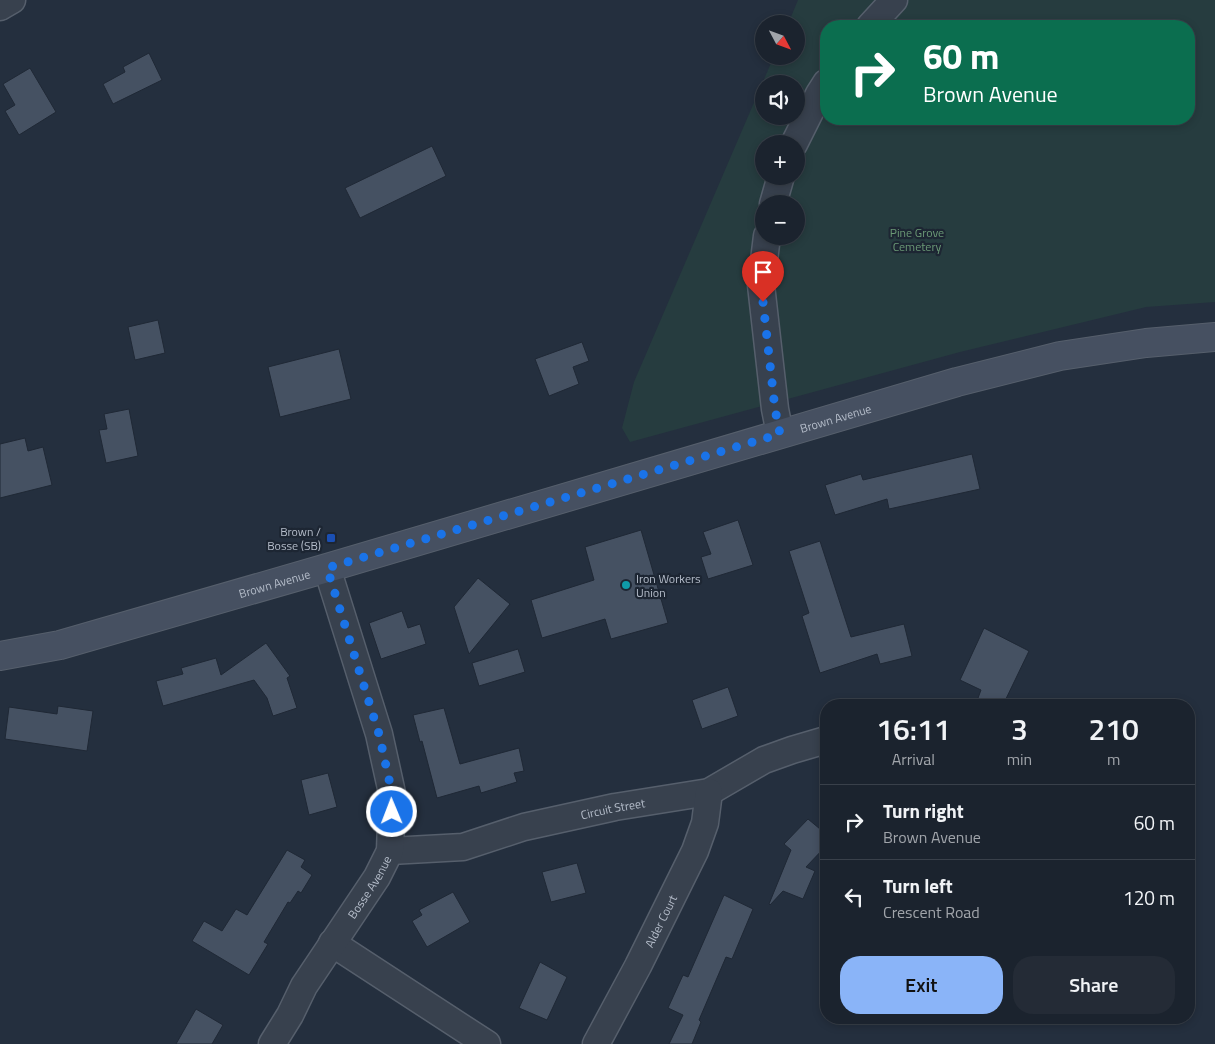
<!DOCTYPE html>
<meta charset="utf-8">
<style>
body{margin:0;font-family:"Titillium Web",sans-serif;background:#242b36;color:#f1f3f6;height:100vh;display:flex;flex-direction:column;font-size:19px;white-space:nowrap}
*{box-sizing:border-box;margin:0}
p{font-size:16px;color:#a0a4aa}
.icon{flex:none;width:28px;height:28px;fill:none;stroke:currentColor;stroke-width:2;stroke-linecap:round;stroke-linejoin:round}
.map{position:relative;flex:1;overflow:hidden}
.drawer{position:absolute;left:820px;top:699px;width:375px;height:325px;display:flex;flex-direction:column;background:#1b232e;border-radius:20px;box-shadow:0 2px 8px #0003,0 0 0 1px #39404a}
.drawer>*{flex:none}
.guide{position:absolute;left:820px;top:20px;width:375px;height:105px;border-radius:20px;box-shadow:0 2px 8px #0003,0 0 0 1px #39404a;background:#0b6e4f;color:#fff;overflow:hidden}
.needle{width:32px;rotate:131deg}
.tools{position:absolute;left:755px;top:15px;display:grid;gap:10px}
.tools a{display:grid;place-items:center;width:50px;height:50px;border-radius:50%;background:#1b232e;box-shadow:0 2px 8px #0003,0 0 0 1px #39404a;font-size:25px}
.pin{position:absolute;display:grid;place-items:center;width:42px;height:42px;color:#fff;margin:-51px -21px;border-radius:50% 50% 50% 0;rotate:-45deg;box-shadow:0 0 5px #0007}
.pin .icon{rotate:45deg}
.me{position:absolute;width:55px;margin:-28px;rotate:359deg;stroke-linejoin:round;filter:drop-shadow(0 0 4px #0008)}
.turn{display:flex;align-items:center;gap:18px;height:105px;padding:0 20px;font-size:22px}
.turn .icon{width:65px;height:65px;stroke-width:2.5}
.turn b{display:block;font-size:35px;line-height:42px}
.eta{display:flex;justify-content:space-evenly;align-items:center;height:85px;text-align:center}
.eta b{font-size:30px;font-weight:600;line-height:35px}
.primary-button{display:flex;gap:10px;margin-top:auto;padding:10px 20px}
.primary-button a{flex:1;height:58px;border-radius:20px;background:#8ab4f8;color:#111;font-size:20px;font-weight:600;line-height:58px;text-align:center}
.primary-button a+a{background:#242b36;color:#f1f3f6}
ul{padding:0;list-style:none}
li{display:flex;align-items:center;gap:15px;height:75px;padding:0 20px;border-top:1px solid #39404a}
li div{flex:1}
li b{display:block;font-size:19px}
li em{font-style:normal}
.map>svg:first-child{display:block}
.green{fill:#263c3f;fill-rule:evenodd}
.building{fill:#455162;stroke:#1f2835}
.lines{fill:none;stroke-linecap:round;stroke-linejoin:round}
.minor-casing{stroke:#565f6c;stroke-width:29}
.secondary-casing{stroke:#565f6c;stroke-width:30}
.minor{stroke:#38414e;stroke-width:26}
.secondary{stroke:#465061;stroke-width:28}
.route{stroke:#1a73e8;stroke-width:9;stroke-dasharray:0 16.2}
.transit-dot{fill:#1a4fb4;stroke:#1d2633;stroke-width:2}
.culture-dot{fill:#0f9aa8;stroke:#1d2633;stroke-width:2}
.labels{text-anchor:middle;dominant-baseline:central;stroke-width:4.5;stroke-linejoin:round;paint-order:stroke}
.park-label{font-size:12px;fill:#6b9a76;stroke:#1d2633}
.street-label{font-size:12px;fill:#b4bcc9;stroke:#1d2633}
.poi-label{font-size:12px;fill:#b4bcc9;stroke:#1d2633;text-anchor:end}
</style>
<div class="map">
<svg width="1215" height="1044" viewBox="0 0 1215 1044">
<rect width="100%" height="100%" fill="#242f3e"/>
<path class="green" d="M798 0H1215V302L1146 307 960 352 630 442 622 428 634 382 774 56H796V24H788ZM826 26H1189V119H826ZM764 84H796V116H764ZM764 144H796V176H764ZM764 204H796V236H764Z"/>
<g class="building">
<polygon points="149,53 162,80 113,104 103,84 125,72 123,67"/>
<polygon points="30,68 56,112 19,135 5,111 15,105 3,84"/>
<polygon points="432,146 446,176 360,218 345,188"/>
<polygon points="158,320 165,353 135,360 128,327"/>
<polygon points="582,342 589,361 573,367 579,384 549,396 535,359"/>
<polygon points="339,349 351,399 280,417 268,367"/>
<polygon points="129,409 138,456 106,463 99,430 107,429 104,414"/>
<polygon points="25,438 28,451 43,447 52,485 0,498 0,444"/>
<polygon points="972,454 980,489 889,509 887,499 835,515 825,485 861,474 863,480"/>
<polygon points="738,520 753,565 708,579 701,557 711,554 703,532"/>
<polygon points="641,530 668,623 611,639 605,619 542,638 531,600 594,580 585,547"/>
<polygon points="820,541 851,637 904,624 912,656 880,664 877,654 820,673 802,616 809,613 789,551"/>
<polygon points="478,578 510,604 469,654 454,607"/>
<polygon points="402,611 408,628 420,624 426,644 381,659 369,623"/>
<polygon points="984,628 1029,651 1003,705 990,705 978,698 981,690 960,680"/>
<polygon points="266,643 290,676 287,678 297,708 273,716 267,698 254,680 163,706 156,681 183,674 181,668 216,658 221,675"/>
<polygon points="518,649 525,672 479,686 472,663"/>
<polygon points="728,687 738,716 702,729 692,700"/>
<polygon points="58,706 93,711 87,751 5,739 9,707 57,714"/>
<polygon points="444,708 460,764 519,748 524,771 514,773 517,782 481,793 479,786 437,798 422,741 420,742 413,715"/>
<polygon points="328,773 337,807 309,815 301,780"/>
<polygon points="808,819 826,834 826,846 806,867 815,871 803,899 783,891 770,905 769,904 791,850 784,844"/>
<polygon points="287,850 305,860 301,867 312,875 301,893 298,891 290,903 288,902 264,942 268,944 249,975 192,941 204,921 222,931 236,909 247,915"/>
<polygon points="577,863 586,893 551,902 542,872"/>
<polygon points="453,892 470,922 427,947 412,921 422,915 419,910"/>
<polygon points="724,895 753,909 732,959 726,957 699,1020 701,1022 692,1044 669,1044 683,1015 668,1008 683,975 688,977"/>
<polygon points="540,962 567,977 547,1020 519,1008"/>
<polygon points="196,1009 223,1025 212,1044 176,1044"/>
</g>
<g class="lines">
<g class="minor-casing">
<g id="minor">
<polyline points="0,7 12,0"/>
<polyline points="870,26 894,0"/>
<polyline points="794,144 819,94 826,83"/>
<polyline points="773,204 781,176"/>
<polyline points="767,236 761,285 775,409 780,434"/>
<path id="s1" d="M390 851 463 847 524 827 615 807 709 792 764 760 792 750 826 740"/>
<polyline points="332,943 487,1044"/>
<path id="s2" d="M272 1044 290 1015 304 986 377 877 390 851 392 793 379 734 327 568"/>
<path id="s3" d="M596 1044 638 966 695 851 705 823 709 792"/>
</g>
</g>
<g class="secondary-casing">
<g id="secondary">
<path id="s4" d="M0 656 60 645 327 568 957 382 1060 356 1146 343 1215 337"/>
</g>
</g>
<use href="#minor" class="minor"/>
<use href="#secondary" class="secondary"/>
</g>
<g class="lines">
<polyline class="route" points="392,812 392,793 379,734 327,568 780,434 775,409 763,302"/>
</g>
<rect class="transit-dot" x="326" y="533" width="10" height="10" rx="2.5"/>
<circle class="culture-dot" cx="626" cy="585" r="5"/>
<g class="labels">
<g class="park-label">
<text x="917" y="232">Pine Grove<tspan x="917" dy="14">Cemetery</tspan></text>
</g>
<g class="street-label">
<text stroke="none"><textPath href="#s4" startOffset="869">Brown Avenue</textPath></text>
<text stroke="none"><textPath href="#s4" startOffset="284">Brown Avenue</textPath></text>
<text stroke="none"><textPath href="#s1" startOffset="228">Circuit Street</textPath></text>
<text stroke="none"><textPath href="#s2" startOffset="185">Bosse Avenue</textPath></text>
<text stroke="none"><textPath href="#s3" startOffset="139">Alder Court</textPath></text>
</g>
<g class="poi-label">
<text x="321" y="531">Brown /<tspan x="321" dy="14">Bosse (SB)</tspan></text>
<text x="636" y="578" text-anchor="start">Iron Workers<tspan x="636" dy="14">Union</tspan></text>
</g>
</g>
</svg>
<div class="tools">
<a><svg class="needle" viewBox="-14 -14 28 28"><path d="M0-13l5 13h-10z" fill="#e53935"/><path d="M0 13l5-13h-10z" fill="#a0a4aa"/></svg></a>
<a><svg class="icon" aria-label="sound" viewBox="0 0 24 24"><path d="M4 9h4l5-4v14l-5-4H4zM17 9q2 3 0 6"/></svg></a>
<a>+</a>
<a>−</a>
</div>
<div class="pin" style="left:763px;top:302px;background:#d93025"><svg class="icon" aria-label="arrive" viewBox="0 0 24 24"><path d="M6 21V4h12l-3 4 3 4H6"/></svg></div>
<svg class="me" style="left:392px;top:812px" viewBox="-20 -20 40 40"><circle r="17" fill="#1a73e8" stroke="#fff" stroke-width="3"/><path d="M0-11L8 9 0 5-8 9z" fill="#fff"/></svg>
<div class="guide">
<div class="turn"><svg class="icon" aria-label="right" viewBox="0 0 24 24"><path d="M7 20v-9h11M14 6l5 5-5 5"/></svg><div><b>60 m</b>Brown Avenue</div></div>
</div>
<section class="drawer">
<div class="eta">
<div><b>16:11</b><p>Arrival</p></div>
<div><b>3</b><p>min</p></div>
<div><b>210</b><p>m</p></div>
</div>
<ul>
<li><svg class="icon" aria-label="right" viewBox="0 0 24 24"><path d="M7 20v-9h11M14 6l5 5-5 5"/></svg><div><b>Turn right</b><p>Brown Avenue</p></div><em>60 m</em></li>
<li><svg class="icon" aria-label="left" viewBox="0 0 24 24"><path d="M17 20v-9H6M10 6l-5 5 5 5"/></svg><div><b>Turn left</b><p>Crescent Road</p></div><em>120 m</em></li>
</ul>
<div class="primary-button"><a>Exit</a><a>Share</a></div>
</section>
</div>
